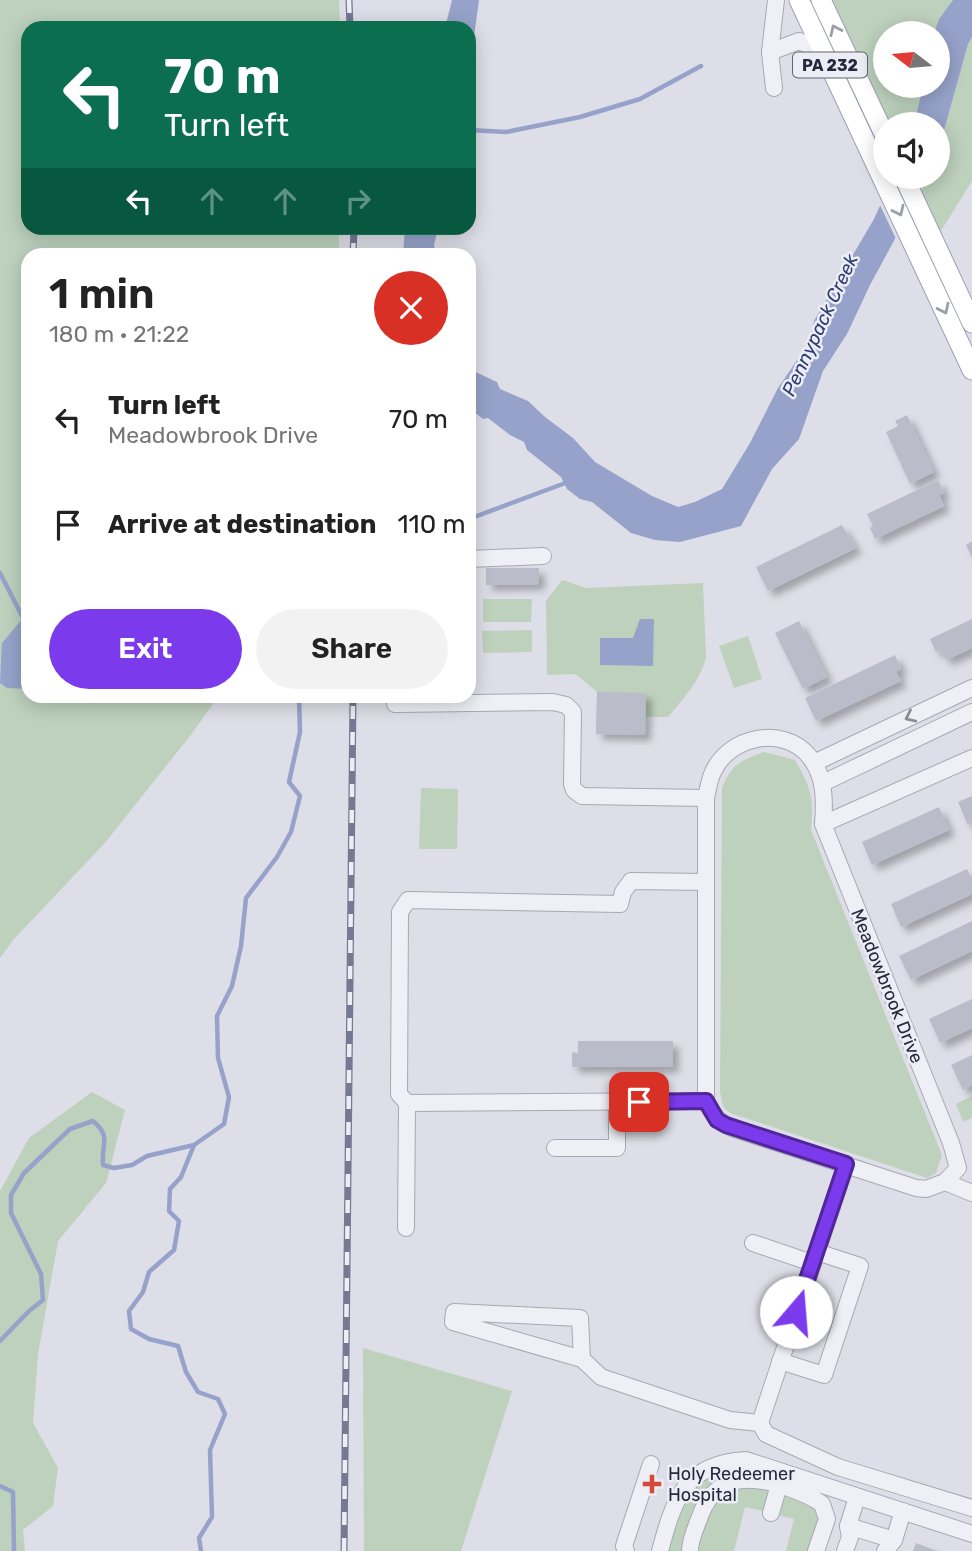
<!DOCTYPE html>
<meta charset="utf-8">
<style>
body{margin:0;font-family:Rubik,sans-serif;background:#f2f2f2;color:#222;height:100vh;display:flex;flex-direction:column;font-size:26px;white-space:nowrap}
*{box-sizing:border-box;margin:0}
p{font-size:23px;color:#767676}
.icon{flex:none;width:38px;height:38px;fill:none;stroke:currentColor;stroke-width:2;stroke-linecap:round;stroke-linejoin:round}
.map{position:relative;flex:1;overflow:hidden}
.details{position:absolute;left:21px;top:248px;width:455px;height:455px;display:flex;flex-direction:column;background:#fff;border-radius:21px;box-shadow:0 4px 18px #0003}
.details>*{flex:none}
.hud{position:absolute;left:21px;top:21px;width:455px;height:214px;border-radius:21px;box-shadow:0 4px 18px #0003;background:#0b6e4f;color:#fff;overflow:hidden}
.needle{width:46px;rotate:286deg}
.tools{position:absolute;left:873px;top:21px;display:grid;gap:14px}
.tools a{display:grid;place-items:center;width:77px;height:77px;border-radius:50%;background:#fff;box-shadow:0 4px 18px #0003;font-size:35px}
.pin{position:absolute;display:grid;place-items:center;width:60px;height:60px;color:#fff;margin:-30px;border-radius:14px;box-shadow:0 4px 10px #0006}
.me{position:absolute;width:77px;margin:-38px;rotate:18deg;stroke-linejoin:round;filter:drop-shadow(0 0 5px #0008)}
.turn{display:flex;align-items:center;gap:24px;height:147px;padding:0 28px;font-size:32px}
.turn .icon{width:91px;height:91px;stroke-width:2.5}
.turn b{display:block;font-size:49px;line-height:60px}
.lanes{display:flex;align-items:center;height:66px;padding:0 28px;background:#0003;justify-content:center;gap:35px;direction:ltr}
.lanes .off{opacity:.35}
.round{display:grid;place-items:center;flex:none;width:74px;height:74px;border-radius:37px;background:#f2f2f2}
.head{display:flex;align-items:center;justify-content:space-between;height:119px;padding:0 28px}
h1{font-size:42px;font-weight:600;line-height:52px}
.action{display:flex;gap:14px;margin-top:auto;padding:14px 28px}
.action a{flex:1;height:80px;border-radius:42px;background:#7c3aed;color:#fff;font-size:28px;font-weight:600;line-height:80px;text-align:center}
.action a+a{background:#f2f2f2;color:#222}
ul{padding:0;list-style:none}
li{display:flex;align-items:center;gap:21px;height:105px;padding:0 28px}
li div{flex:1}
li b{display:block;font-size:26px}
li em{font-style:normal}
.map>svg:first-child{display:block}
.green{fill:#bdd1bd}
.water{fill:#96a2c9}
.pier{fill:#dddee7}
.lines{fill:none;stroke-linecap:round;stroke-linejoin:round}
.stream{stroke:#96a2c9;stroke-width:4.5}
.building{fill:#babcca;filter:url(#shadow)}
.minor-casing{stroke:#a6a8b4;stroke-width:18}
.major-casing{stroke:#9b9fb3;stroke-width:21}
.minor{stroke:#eff0f5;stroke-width:16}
.major{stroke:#fff;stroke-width:19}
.rail-casing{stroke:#757991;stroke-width:7}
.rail{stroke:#ecedf5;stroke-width:4.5;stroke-dasharray:13;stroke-linecap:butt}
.oneway{stroke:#9d9fa8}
.oneway2{stroke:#8a8c9a}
.route-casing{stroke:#51269a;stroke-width:18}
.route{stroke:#7c3aed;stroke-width:12}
.poi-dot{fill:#d34a3b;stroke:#ecedf5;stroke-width:2.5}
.labels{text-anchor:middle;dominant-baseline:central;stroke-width:5;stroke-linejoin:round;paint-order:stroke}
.shield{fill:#ecedf5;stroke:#616475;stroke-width:2}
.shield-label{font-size:16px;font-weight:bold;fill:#26293e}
.street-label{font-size:18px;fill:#26293e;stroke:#ecedf5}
.poi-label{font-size:18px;fill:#26293e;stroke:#ecedf5;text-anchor:start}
.water-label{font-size:19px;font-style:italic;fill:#2e3c73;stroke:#ecedf5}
</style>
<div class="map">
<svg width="972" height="1551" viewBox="0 0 972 1551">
<defs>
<filter id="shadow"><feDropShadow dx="6" dy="6" stdDeviation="3.5" flood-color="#0004"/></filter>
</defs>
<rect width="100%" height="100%" fill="#dddee7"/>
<g class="green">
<polygon points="0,0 339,0 340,28 28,28 28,228 339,228 339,255 28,256 28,696 218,697 190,736 104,844 13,940 0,958"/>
<polygon points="820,0 953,0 939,19 934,33 886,33 886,86 923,86 914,124 886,124"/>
<polygon points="972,37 972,181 934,242 915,200 923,177 938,177 938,144 943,134 968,44"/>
<path d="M562 580 586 588 703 583 706 658C699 682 684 698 668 717H646L645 735 596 734 597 692 576 674 547 675 546 601Z"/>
<polygon points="483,599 532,599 531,622 483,622"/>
<polygon points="532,630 532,652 483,653 482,631"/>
<polygon points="748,636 762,679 734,688 719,646"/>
<path d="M764 752 795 760C811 788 814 797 811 830L942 1155 936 1173 927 1178 733 1114C722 1109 722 1103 720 1091L722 788C732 763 741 761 764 752Z"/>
<polygon points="421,788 458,789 457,849 419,849"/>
<polygon points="92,1092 125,1110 106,1183 58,1241 38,1354 33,1423 58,1468 53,1506 23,1530 25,1551 0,1551 0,1191 29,1138"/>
<polygon points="972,1096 972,1118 963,1122 956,1104"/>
<polygon points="363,1348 512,1391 461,1551 364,1551"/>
<path d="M731 1470V1473H752L726 1480 687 1551H667C680 1513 686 1479 731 1470Z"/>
<polygon points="731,1485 774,1486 767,1512 745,1507 734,1551 694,1551 708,1505"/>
<polygon points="782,1488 823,1512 812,1551 786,1551 794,1519 774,1514"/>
</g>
<g class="water">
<polygon points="452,0 479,0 469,73 469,28 445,28"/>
<polygon points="953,0 972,0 972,37 968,44 943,134 938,144 938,124 914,124 923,86 938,86 938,33 934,33 939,19"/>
<polygon points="893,177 923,177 910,211 870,285 847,334 823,371 799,439 772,469 741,526 680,542 655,540 631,533 592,502 580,499 567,489 561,477 527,450 524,442 510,435 488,418 483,419 469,408 469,369 497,382 500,389 528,401 545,417 573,438 595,462 652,496 678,507 695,502 722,489 750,443 778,388 811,340 814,321 874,219"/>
<polygon points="405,228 438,228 434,245 436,255 403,255"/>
<polygon points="23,618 28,621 28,689 7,688 0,683 2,643"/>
<polygon points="640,619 654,619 653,666 600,665 600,638 633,638"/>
</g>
<polygon class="pier" points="890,177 918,177 923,188 914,213 898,243 878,201"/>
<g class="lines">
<g class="stream">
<polyline points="469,130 506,132 580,117 640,99 701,66"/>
<polyline points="469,519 568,482"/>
<polyline points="0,573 23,618"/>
<polyline points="194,1145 181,1177 170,1189 169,1211 179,1221 174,1250 149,1272 143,1292 129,1311 131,1329 149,1339 178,1346 186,1372 198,1392 218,1399 225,1414 210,1450 212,1517 199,1538 201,1551"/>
<path d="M0 1341 29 1311 43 1300 41 1274 11 1213V1195L24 1173 70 1129 93 1121C112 1137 101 1143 103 1165L114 1168 132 1165 147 1156 194 1145 224 1124 229 1097 218 1058 217 1016 232 986 241 946 246 898 277 857 291 832 300 796 289 782 300 732 299 696"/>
<polyline points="0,1486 13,1492 14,1551"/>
</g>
</g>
<g class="building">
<polygon points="907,415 934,472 910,484 886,432 898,426 895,421"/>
<polygon points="938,480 944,493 939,495 944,506 875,539 870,528 873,526 867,514"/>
<polygon points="842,525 856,548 768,591 756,567"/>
<polygon points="972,541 972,558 966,545"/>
<polygon points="486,568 539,568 539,584 486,585"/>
<polygon points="972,619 972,648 946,660 941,650 936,652 930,639"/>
<polygon points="799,621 827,677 803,689 775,633"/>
<polygon points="895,655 901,669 896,671 901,681 816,721 805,698"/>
<polygon points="597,692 646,693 645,735 596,734"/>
<polygon points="972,796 972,823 968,825 958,802"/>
<polygon points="939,807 949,830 872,865 862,842"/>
<polygon points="967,869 972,879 972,894 901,927 891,904"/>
<polygon points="972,921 972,951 911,980 899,956"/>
<polygon points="972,999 972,1028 940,1043 929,1019"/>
<polygon points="578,1041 673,1041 673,1067 572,1067 572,1052 578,1053"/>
<polygon points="972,1055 972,1085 963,1090 951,1065"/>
<polygon points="916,1543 937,1551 913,1551"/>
</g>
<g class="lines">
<g class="minor-casing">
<g id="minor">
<polyline points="770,52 799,41 823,51"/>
<polyline points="774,88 770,52 776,0"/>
<polyline points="469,559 543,556"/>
<polyline points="395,704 553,702 566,705 573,712 572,784 574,790 582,796 706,798"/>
<polyline points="814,763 972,688"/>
<polyline points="823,783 972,712"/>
<polyline points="823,824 972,758"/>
<polyline points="407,1103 706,1101"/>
<polyline points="555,1148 617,1148 617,1102"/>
<path d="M945 1182 958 1168 951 1143 823 824C825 801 825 775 809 756 783 725 729 736 713 772 709 780 708 790 706 798V1101C713 1116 719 1123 735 1129L916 1188 926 1189 945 1182 972 1193"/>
<polyline points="406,1228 407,1103 399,1094 400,912 408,900 620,904 623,892 631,881 706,882"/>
<polyline points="753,1243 812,1263"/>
<polyline points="582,1359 580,1318 454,1312 453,1322 582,1359 601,1377 730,1420 760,1423"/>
<polyline points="780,1361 824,1375 860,1266 817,1252"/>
<polyline points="760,1423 846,1164"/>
<polyline points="760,1423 766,1434 838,1467 972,1508"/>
<polyline points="771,1513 782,1474"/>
<polyline points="848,1526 894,1540"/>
<polyline points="626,1551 624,1546 651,1464"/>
<path d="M660 1551C674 1499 685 1463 746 1460L972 1534"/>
<path d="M690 1551C690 1540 695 1530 699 1519 713 1478 744 1473 783 1486 797 1491 810 1495 822 1504L827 1519 816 1551"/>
<polyline points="845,1551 850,1537 848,1526 857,1497"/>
<polyline points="885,1551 894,1540 903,1511"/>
</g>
</g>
<g class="major-casing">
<g id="major">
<polyline points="799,0 972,370"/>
<polyline points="821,0 886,138"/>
<polyline points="904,177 972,323"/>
</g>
</g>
<use href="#minor" class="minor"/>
<use href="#major" class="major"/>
<g class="rail-casing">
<g id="rail">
<polyline points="349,0 350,28"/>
<polyline points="353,256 354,228"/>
<polyline points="344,1551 353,696"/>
</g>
</g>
<use href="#rail" class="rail"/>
</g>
<defs><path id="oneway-chevron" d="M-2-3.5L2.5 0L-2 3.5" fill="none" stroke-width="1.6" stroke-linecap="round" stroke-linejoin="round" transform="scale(1.75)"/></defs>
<g class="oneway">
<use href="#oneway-chevron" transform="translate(835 30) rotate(-115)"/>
<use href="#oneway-chevron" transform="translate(899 211) rotate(65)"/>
<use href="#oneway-chevron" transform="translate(944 309) rotate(65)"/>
</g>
<use class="oneway2" href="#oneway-chevron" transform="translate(910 717) rotate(155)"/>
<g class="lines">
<g class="route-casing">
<polyline id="route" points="639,1102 706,1101 717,1120 726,1125 846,1164 796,1312"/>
</g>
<use href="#route" class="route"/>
</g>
<path class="poi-dot" d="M648.5 1473.5h7v7h7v7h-7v7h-7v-7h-7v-7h7z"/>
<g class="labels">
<rect class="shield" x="793" y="52.5" width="74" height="25" rx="5"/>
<g class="shield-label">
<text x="830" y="65">PA 232</text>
</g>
<g class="street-label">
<text transform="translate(887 986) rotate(68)">Meadowbrook Drive</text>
</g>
<g class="poi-label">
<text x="668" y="1474">Holy Redeemer<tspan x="668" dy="21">Hospital</tspan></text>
</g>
<g class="water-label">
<text transform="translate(820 325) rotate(-65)">Pennypack Creek</text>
</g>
</g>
</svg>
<div class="tools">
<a><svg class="needle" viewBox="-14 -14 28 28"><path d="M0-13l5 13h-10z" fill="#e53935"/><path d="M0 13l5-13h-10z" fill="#767676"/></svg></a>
<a><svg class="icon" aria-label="sound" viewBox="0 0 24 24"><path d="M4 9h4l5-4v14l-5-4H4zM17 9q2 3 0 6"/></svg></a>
</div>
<div class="pin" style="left:639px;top:1102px;background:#d93025"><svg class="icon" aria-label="arrive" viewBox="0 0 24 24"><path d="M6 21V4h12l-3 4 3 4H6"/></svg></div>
<svg class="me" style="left:796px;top:1312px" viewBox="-20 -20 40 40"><circle r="19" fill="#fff"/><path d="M0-13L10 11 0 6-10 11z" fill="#7c3aed"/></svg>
<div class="hud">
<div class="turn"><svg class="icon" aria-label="left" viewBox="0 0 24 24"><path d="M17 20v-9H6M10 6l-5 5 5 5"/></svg><div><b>70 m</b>Turn left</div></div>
<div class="lanes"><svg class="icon" aria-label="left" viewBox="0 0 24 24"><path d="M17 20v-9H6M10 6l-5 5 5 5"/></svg><svg class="icon off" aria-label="ahead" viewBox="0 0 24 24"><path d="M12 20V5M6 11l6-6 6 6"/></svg><svg class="icon off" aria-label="ahead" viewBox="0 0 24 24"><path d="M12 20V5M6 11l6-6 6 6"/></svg><svg class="icon off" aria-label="right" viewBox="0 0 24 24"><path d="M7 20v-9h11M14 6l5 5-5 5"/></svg></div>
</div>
<section class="details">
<div class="head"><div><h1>1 min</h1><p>180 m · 21:22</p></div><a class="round" style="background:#d93025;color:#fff"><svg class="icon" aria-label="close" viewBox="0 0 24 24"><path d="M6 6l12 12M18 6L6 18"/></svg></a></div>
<ul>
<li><svg class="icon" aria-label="left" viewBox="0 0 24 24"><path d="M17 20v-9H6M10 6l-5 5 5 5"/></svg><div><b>Turn left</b><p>Meadowbrook Drive</p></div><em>70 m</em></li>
<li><svg class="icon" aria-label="arrive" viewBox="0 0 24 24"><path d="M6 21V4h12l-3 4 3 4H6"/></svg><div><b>Arrive at destination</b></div><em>110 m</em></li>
</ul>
<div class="action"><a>Exit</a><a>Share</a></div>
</section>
</div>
